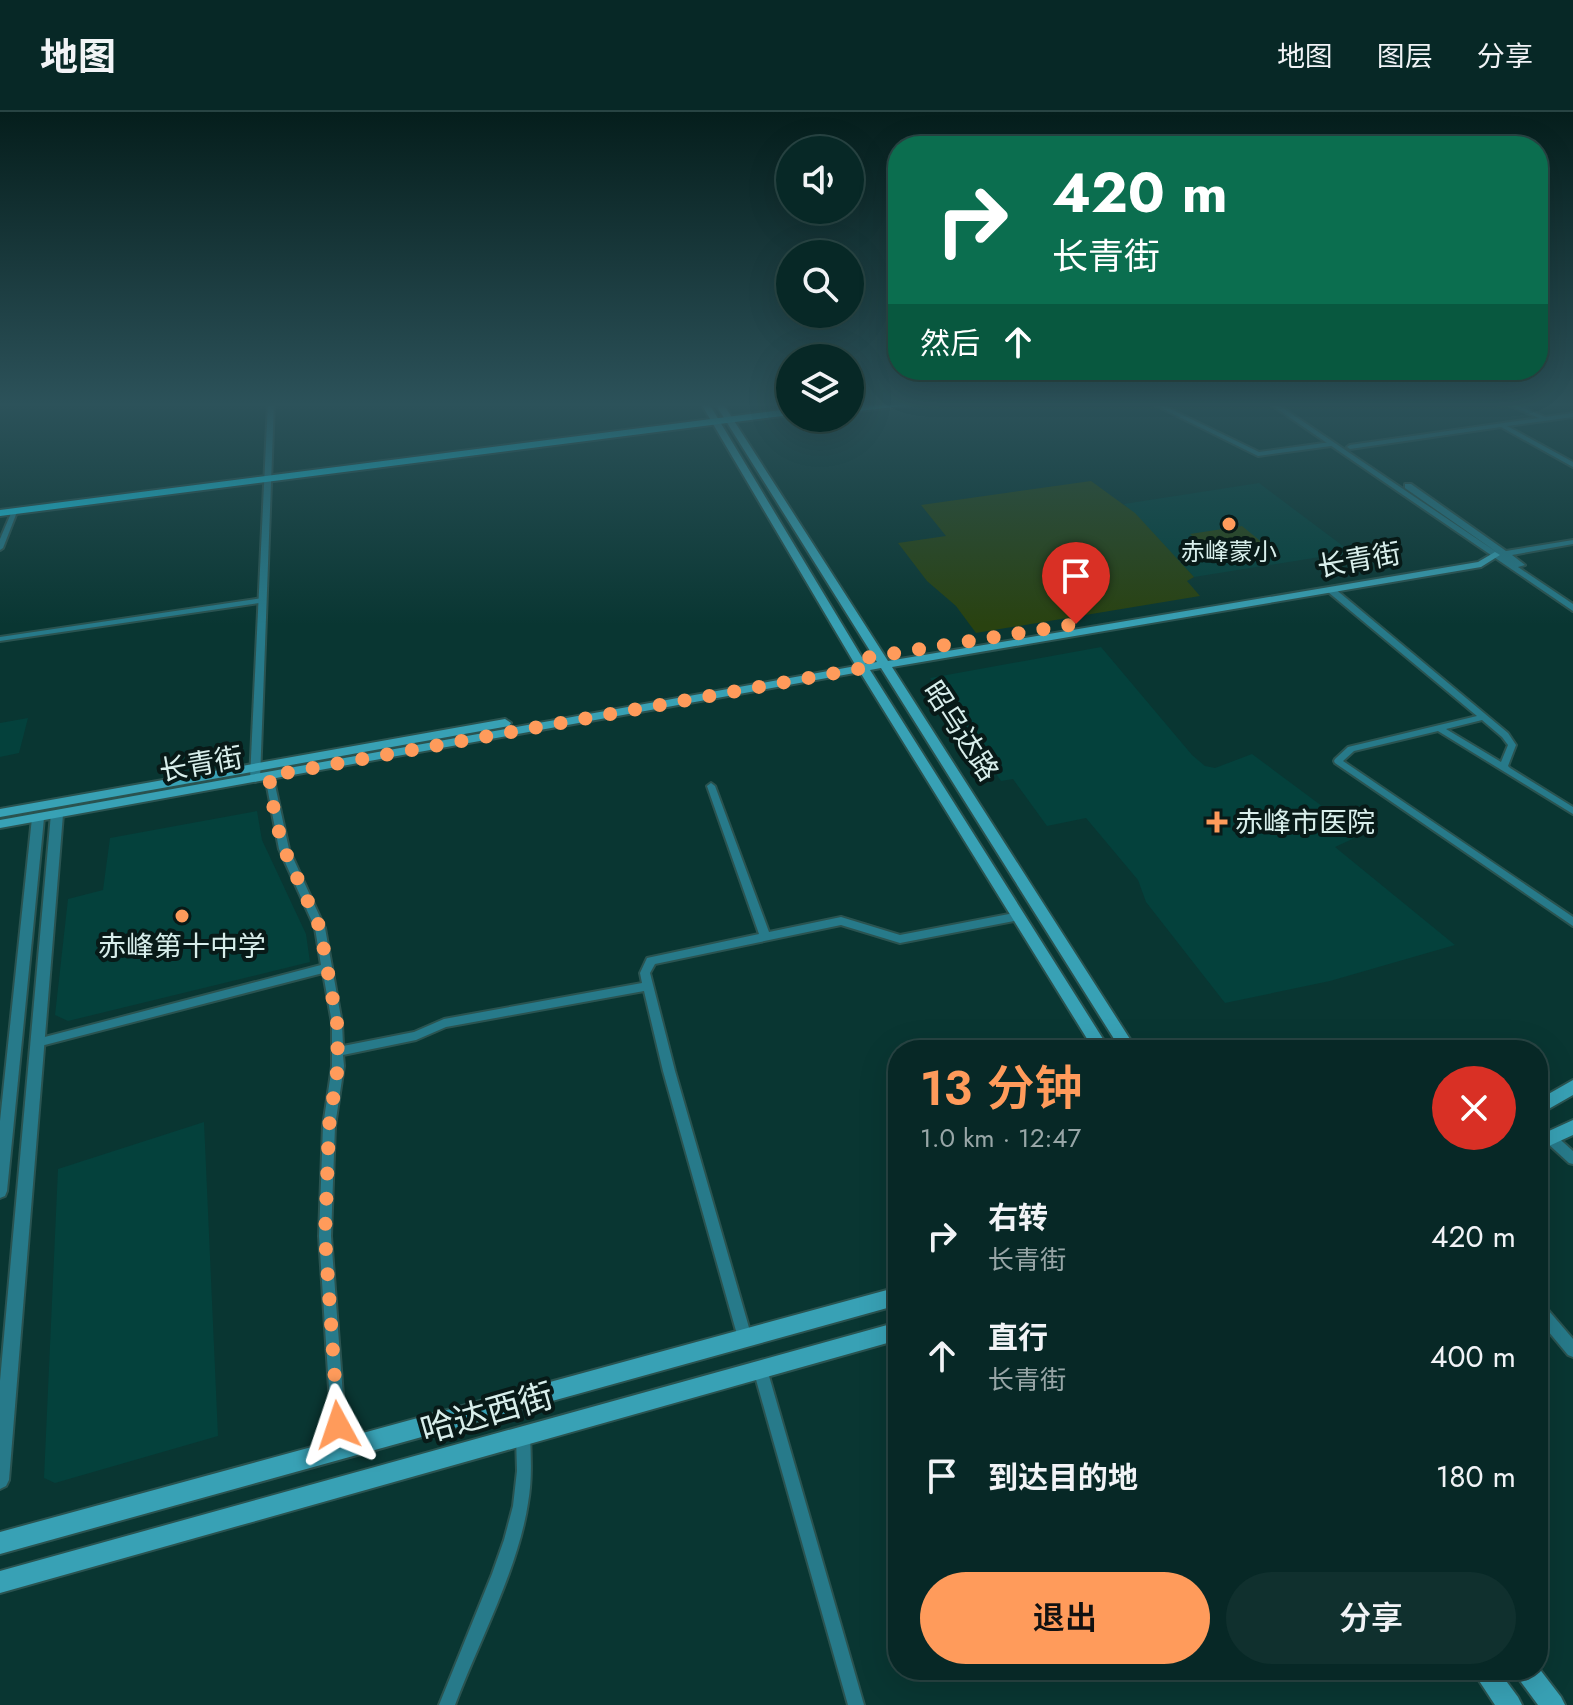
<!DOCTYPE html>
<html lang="zh">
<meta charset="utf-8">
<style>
body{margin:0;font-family:Jost,"Noto Sans SC",sans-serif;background:#10302e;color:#f1f3f6;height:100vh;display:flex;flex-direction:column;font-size:30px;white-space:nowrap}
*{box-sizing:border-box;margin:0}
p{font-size:26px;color:#98a6a7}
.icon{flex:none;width:44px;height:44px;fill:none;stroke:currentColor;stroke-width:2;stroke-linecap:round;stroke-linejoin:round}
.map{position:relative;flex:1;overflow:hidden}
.sheet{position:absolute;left:888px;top:928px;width:660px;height:640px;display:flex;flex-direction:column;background:#072826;border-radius:32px;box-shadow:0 8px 32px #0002,0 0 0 2px #284443}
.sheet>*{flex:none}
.hud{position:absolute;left:888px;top:24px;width:660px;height:244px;border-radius:32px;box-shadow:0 8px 32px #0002,0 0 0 2px #284443;background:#0b6e4f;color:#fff;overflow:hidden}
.buttons{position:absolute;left:776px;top:24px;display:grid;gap:16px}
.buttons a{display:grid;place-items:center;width:88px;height:88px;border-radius:50%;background:#072826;box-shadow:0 8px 32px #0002,0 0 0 2px #284443;font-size:40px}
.pin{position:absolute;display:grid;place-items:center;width:68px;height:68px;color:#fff;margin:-82px -34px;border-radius:50% 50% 50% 0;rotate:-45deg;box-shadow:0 0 8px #0007}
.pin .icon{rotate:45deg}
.me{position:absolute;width:88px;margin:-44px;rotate:355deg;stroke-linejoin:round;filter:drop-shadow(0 0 6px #0008)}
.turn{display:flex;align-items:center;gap:28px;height:168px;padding:0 32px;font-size:36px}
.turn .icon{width:104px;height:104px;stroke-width:2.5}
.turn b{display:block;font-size:56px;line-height:68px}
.then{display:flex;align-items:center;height:76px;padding:0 32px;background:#0003;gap:16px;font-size:30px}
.round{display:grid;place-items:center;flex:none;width:84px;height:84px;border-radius:42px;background:#10302e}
.summary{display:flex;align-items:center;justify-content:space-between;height:136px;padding:0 32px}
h1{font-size:48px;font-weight:600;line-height:60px;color:#ff9b5b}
.action{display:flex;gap:16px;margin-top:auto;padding:16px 32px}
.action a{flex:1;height:92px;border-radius:48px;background:#ff9b5b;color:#111;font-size:32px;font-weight:600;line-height:92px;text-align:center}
.action a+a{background:#10302e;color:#f1f3f6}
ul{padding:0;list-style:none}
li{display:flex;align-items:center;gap:24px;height:120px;padding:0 32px}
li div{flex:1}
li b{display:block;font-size:30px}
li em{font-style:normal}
header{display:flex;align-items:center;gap:48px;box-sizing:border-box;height:112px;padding:0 40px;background:#072826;border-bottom:2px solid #284443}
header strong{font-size:38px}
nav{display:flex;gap:44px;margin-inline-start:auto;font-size:28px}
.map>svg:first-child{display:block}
.built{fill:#04413c}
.green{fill:#294210}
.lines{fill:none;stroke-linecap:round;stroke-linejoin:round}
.minor-casing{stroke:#2a5350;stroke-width:4}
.tertiary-casing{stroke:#2a5350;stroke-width:4}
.secondary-casing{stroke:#2a5350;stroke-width:4}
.trunk-casing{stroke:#2a5350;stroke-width:4}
.minor{fill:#277a8a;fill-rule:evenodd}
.tertiary{fill:#277a8a;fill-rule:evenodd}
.secondary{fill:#38a1b5;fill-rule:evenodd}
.trunk{fill:#1aceec;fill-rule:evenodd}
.route{stroke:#ff9b5b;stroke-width:14;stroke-dasharray:0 25.2}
.poi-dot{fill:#ff9b5b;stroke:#081a18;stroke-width:3}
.labels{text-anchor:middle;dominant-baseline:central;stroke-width:8;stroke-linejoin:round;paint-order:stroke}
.far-poi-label{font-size:24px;fill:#d8eeeb;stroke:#081a18}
.street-label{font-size:28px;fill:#d8eeeb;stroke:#081a18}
.poi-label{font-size:28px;fill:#d8eeeb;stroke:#081a18;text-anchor:start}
.near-street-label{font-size:34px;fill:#d8eeeb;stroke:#081a18}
</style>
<header>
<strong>地图</strong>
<nav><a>地图</a><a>图层</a><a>分享</a></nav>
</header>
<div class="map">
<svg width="1573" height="1593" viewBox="0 0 1573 1593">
<rect width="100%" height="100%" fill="#093632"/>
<g class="built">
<polygon points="1259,371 1351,440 1194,465 1124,392"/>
<polygon points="1101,535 1192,643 1205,654 1215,656 1252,642 1361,723 1335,735 1455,833 1330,869 1225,891 1146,790 1138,768 1086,706 1047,714 1013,667 1001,669 930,566"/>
<polygon points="28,606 19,641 0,645 0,611"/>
<polygon points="257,699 262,728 306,822 310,850 68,909 55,903 68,787 103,778 110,726"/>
<polygon points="204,1010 218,1324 55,1371 44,1366 58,1057"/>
</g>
<g class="green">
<polygon points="1091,369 1135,401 1194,465 1187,469 1200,484 976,521 956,494 927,469 898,431 946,424 921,393"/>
<polygon points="1242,414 1264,432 1211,440 1190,422"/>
</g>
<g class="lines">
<g class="minor-casing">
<g id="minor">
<polygon points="1149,290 1156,290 1259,340 1331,330 1334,332 1331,334 1258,344"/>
<polygon points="1501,290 1509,290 1545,305 1573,301 1573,305 1507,314 1573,350 1573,355 1501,315 1350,337 1347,335 1350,333 1539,306"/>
<polygon points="12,399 17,400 3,436 0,438 0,427"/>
<path d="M1328 476H1334L1508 621 1516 633 1508 654 1510 656 1573 695V702L1438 619 1354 639 1343 649 1573 805V814L1335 651 1334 649 1335 647 1348 635 1477 604 1328 480ZM1482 608 1502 625 1508 633 1501 650 1446 617Z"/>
<polygon points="263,486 266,486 266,490 0,529 0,525"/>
<polygon points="269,661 273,664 289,737 325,816 342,911 343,934 414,920 444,907 642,871 640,861 647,846 759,822 707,674 711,671 715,674 769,820 841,805 900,823 1019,800 1024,804 1019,808 900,831 841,813 655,852 650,861 675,959 752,1226 750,1231 745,1233 740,1231 738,1226 663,959 644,879 446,915 416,928 343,943 344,954 335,1014 331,1124 347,1337 345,1342 340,1344 335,1342 333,1337 319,1124 323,1014 332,954 332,911 323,861 37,935 33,934 31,931 33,928 37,927 321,853 315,816 279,737 265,664"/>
<polygon points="1550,1021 1554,1022 1573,1039 1573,1052 1569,1051 1546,1030 1544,1026 1546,1022"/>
<polygon points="1538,1190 1543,1192 1573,1227 1573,1245 1568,1243 1538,1207"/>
<polygon points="760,1250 765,1252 767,1257 864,1593 848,1593 753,1257 755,1252"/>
<path d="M523 1317 528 1319 530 1324C531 1347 532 1369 528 1391 518 1458 479 1529 455 1593H439L492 1462 504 1428 513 1394 517 1359 516 1324 518 1319Z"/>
</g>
</g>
<g class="tertiary-casing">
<g id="tertiary">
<polygon points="268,290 274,290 260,667 255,670 250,667"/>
<polygon points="1267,290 1274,290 1498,441 1405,376 1405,372 1411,372 1506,439 1573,428 1573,432 1512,443 1525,453 1518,455 1573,492 1573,499"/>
<polygon points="57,698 63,702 9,1368 6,1374 0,1377 0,1269 51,702"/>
<polygon points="38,702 44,706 7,1079 5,1084 0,1086 0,1009 32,706"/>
</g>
</g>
<g class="secondary-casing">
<g id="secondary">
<polygon points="700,290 708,290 866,552 877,550 714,290 722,290 888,549 1478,450 1495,440 1500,443 1481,455 892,555 1137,938 1121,938 881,556 870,558 1110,938 1094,938 860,560 0,716 0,708 856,554"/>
<polygon points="505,607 511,611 509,614 0,705 0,697"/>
<polygon points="1573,968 1573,983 1538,1003 1538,988"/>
<polygon points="1573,1008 1573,1023 1538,1039 1538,1024"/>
<polygon points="898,1175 898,1193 0,1442 0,1420"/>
<polygon points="898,1210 898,1228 0,1481 0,1459"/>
<polygon points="1538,1555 1561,1585 1565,1593 1538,1593 1518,1566 1514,1558 1538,1558"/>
<polygon points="1472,1558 1498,1558 1518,1585 1522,1593 1495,1593"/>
</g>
</g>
<g class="trunk-casing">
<g id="trunk">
<polygon points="888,290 915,290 911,293 850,300 850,294"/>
<polygon points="790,297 790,303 0,404 0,398"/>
</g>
</g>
<use href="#minor" class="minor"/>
<use href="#tertiary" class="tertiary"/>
<use href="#secondary" class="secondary"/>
<use href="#trunk" class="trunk"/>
</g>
<linearGradient id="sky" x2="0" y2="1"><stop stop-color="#051e1c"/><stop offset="0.57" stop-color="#2c525a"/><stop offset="1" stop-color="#2c525a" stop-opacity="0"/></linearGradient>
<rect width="1573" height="513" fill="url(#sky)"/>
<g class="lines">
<polyline class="route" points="338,1313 325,1124 329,1014 338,954 337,911 320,816 284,737 275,706 269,664 863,556 859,547 1076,512"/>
</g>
<g class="poi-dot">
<circle cx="1229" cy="412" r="8"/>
<path d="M1213 698h8v8h8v8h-8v8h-8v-8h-8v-8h8z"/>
<circle cx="182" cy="804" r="8"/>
</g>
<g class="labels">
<g class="far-poi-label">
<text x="1229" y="439">赤峰蒙小</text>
</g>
<g class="street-label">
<text transform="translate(1359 448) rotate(-10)">长青街</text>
<text transform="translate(961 619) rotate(57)">昭乌达路</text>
<text transform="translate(201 652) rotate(-10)">长青街</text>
</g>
<g class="poi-label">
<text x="1235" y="710">赤峰市医院</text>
<text x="182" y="834" text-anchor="middle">赤峰第十中学</text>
</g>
<g class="near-street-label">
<text transform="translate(487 1301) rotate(-16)">哈达西街</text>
</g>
</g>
</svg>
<div class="buttons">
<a><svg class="icon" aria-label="sound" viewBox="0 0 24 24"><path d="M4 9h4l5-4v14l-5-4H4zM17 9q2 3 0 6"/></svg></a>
<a><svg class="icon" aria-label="search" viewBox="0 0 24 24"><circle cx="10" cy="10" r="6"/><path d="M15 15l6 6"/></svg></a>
<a><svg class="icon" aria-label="layers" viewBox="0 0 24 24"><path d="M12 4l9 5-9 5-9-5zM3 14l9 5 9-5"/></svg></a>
</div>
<div class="pin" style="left:1076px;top:512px;background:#d93025"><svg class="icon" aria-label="arrive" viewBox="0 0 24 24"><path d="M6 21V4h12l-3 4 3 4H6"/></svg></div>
<svg class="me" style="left:338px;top:1313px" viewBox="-20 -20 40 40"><path d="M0-17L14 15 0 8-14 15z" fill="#ff9b5b" stroke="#fff" stroke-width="4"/></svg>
<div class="hud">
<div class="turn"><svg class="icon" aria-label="right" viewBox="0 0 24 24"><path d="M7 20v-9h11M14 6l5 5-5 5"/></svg><div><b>420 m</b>长青街</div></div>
<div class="then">然后<svg class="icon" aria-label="ahead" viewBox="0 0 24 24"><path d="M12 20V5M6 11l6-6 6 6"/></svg></div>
</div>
<section class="sheet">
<div class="summary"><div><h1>13 分钟</h1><p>1.0 km · 12:47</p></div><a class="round" style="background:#d93025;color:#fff"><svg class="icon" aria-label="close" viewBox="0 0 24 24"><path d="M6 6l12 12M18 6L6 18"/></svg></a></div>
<ul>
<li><svg class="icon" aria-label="right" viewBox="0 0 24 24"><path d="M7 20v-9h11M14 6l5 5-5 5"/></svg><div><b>右转</b><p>长青街</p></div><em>420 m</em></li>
<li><svg class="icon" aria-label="ahead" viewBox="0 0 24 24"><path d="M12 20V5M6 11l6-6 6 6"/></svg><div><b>直行</b><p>长青街</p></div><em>400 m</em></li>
<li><svg class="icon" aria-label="arrive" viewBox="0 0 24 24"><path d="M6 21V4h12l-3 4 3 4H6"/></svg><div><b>到达目的地</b></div><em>180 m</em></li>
</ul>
<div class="action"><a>退出</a><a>分享</a></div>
</section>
</div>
